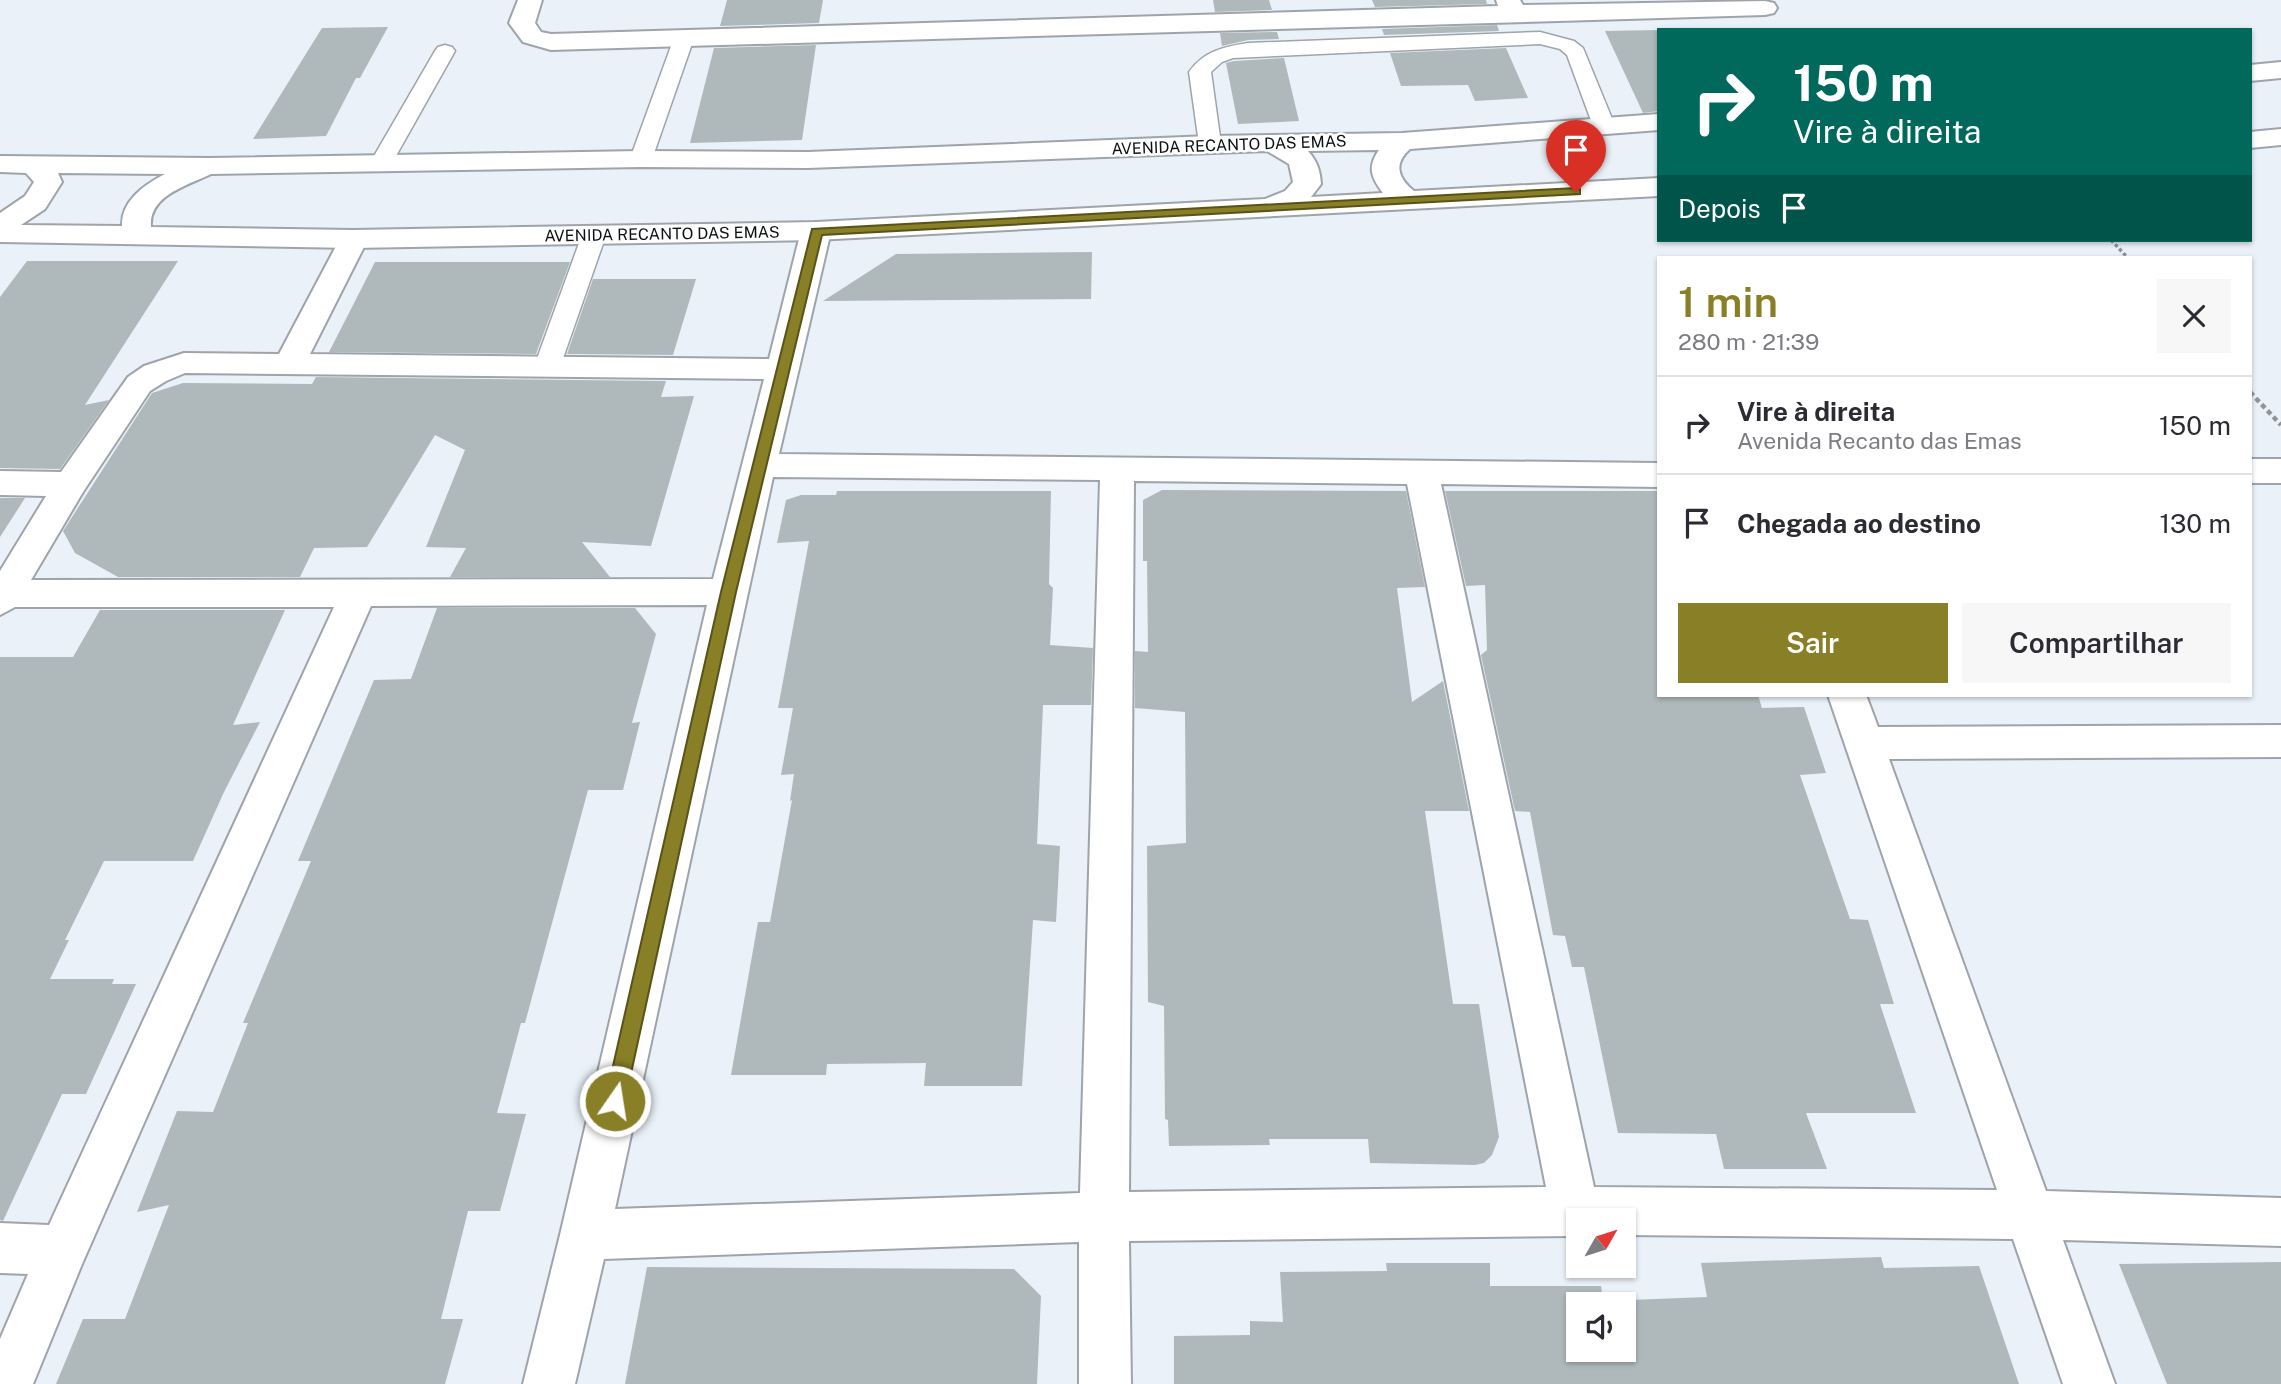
<!DOCTYPE html>
<html lang="pt">
<meta charset="utf-8">
<style>
body{margin:0;font-family:"Public Sans",sans-serif;background:#f7f7f7;color:#2b2b33;height:100vh;display:flex;flex-direction:column;font-size:26px;white-space:nowrap}
*{box-sizing:border-box;margin:0}
p{font-size:23px;color:#7c7c81}
.icon{flex:none;width:38px;height:38px;fill:none;stroke:currentColor;stroke-width:2;stroke-linecap:round;stroke-linejoin:round}
.map{position:relative;flex:1;overflow:hidden}
.side{position:absolute;left:1657px;top:256px;width:595px;height:441px;display:flex;flex-direction:column;background:#fff;border-radius:0px;box-shadow:0 2px 5px #0004}
.side>*{flex:none}
.guide{position:absolute;left:1657px;top:28px;width:595px;height:214px;border-radius:0px;box-shadow:0 2px 5px #0004;background:#00695c;color:#fff;overflow:hidden}
.needle{width:46px;rotate:51deg}
.fabs{position:absolute;left:1566px;top:1208px;display:grid;gap:14px}
.fabs a{display:grid;place-items:center;width:70px;height:70px;border-radius:0px;background:#fff;box-shadow:0 2px 5px #0004;font-size:35px}
.pin{position:absolute;display:grid;place-items:center;width:60px;height:60px;color:#fff;margin:-72px -30px;border-radius:50% 50% 50% 0;rotate:-45deg;box-shadow:0 0 7px #0007}
.pin .icon{rotate:45deg}
.me{position:absolute;width:77px;margin:-38px;rotate:13deg;stroke-linejoin:round;filter:drop-shadow(0 0 5px #0008)}
.turn{display:flex;align-items:center;gap:24px;height:147px;padding:0 21px;font-size:32px}
.turn .icon{width:91px;height:91px;stroke-width:2.5}
.turn b{display:block;font-size:49px;line-height:60px}
.then{display:flex;align-items:center;height:66px;padding:0 21px;background:#0003;gap:14px;font-size:26px}
.round{display:grid;place-items:center;flex:none;width:74px;height:74px;border-radius:0px;background:#f7f7f7}
.overview{display:flex;align-items:center;justify-content:space-between;height:119px;padding:0 21px}
h1{font-size:42px;font-weight:600;line-height:52px;color:#887f26}
.action{display:flex;gap:14px;margin-top:auto;padding:14px 21px}
.action a{flex:1;height:80px;border-radius:0px;background:#887f26;color:#fff;font-size:28px;font-weight:600;line-height:80px;text-align:center}
.action a+a{background:#f7f7f7;color:#2b2b33}
ul{padding:0;list-style:none}
li{display:flex;align-items:center;gap:21px;height:98px;padding:0 21px;border-top:2px solid #e1e1e2}
li div{flex:1}
li b{display:block;font-size:26px}
li em{font-style:normal}
.map>svg:first-child{display:block}
.building{fill:#afb9bb;fill-rule:evenodd}
.lines{fill:none;stroke-linecap:round;stroke-linejoin:round}
.lane-casing{stroke:#9ea4aa;stroke-width:3}
.street-casing{stroke:#9ea4aa;stroke-width:4}
.secondary-casing{stroke:#9ea4aa;stroke-width:4}
.path-far1{stroke:#8f9499;stroke-width:3.5;stroke-dasharray:3.5 2.5;stroke-linecap:butt}
.path{stroke:#8f9499;stroke-width:4.5;stroke-dasharray:5 3.5;stroke-linecap:butt}
.lane{fill:#fff;fill-rule:evenodd}
.street{fill:#fff;fill-rule:evenodd}
.secondary{fill:#fff;fill-rule:evenodd}
.route{fill:#887f26;stroke:#585319;stroke-width:2}
.labels{text-anchor:middle;dominant-baseline:central;stroke-width:5;stroke-linejoin:round;paint-order:stroke}
.far-street-label{font-size:16px;fill:#0c0f11;stroke:#fefefe}
</style>
<div class="map">
<svg width="2281" height="1384" viewBox="0 0 2281 1384">
<rect width="100%" height="100%" fill="#eaf1f8"/>
<g class="building">
<polygon points="727,0 823,0 819,23 720,26"/>
<polygon points="1213,0 1269,0 1272,10 1215,12"/>
<polygon points="1372,0 1486,0 1487,4 1375,7"/>
<polygon points="1497,25 1499,31 1384,35 1382,29"/>
<polygon points="388,27 360,78 356,78 326,136 253,139 322,28"/>
<polygon points="1659,30 1659,111 1643,113 1605,31"/>
<polygon points="1277,32 1279,39 1248,40 1222,46 1220,33"/>
<polygon points="816,45 802,140 690,143 714,48"/>
<polygon points="1506,48 1528,98 1475,101 1468,85 1401,86 1390,53"/>
<polygon points="1284,58 1299,121 1238,124 1226,63 1234,61"/>
<polygon points="1092,252 1091,299 823,301 896,254"/>
<polygon points="27,261 178,261 85,405 109,400 60,469 0,468 0,297"/>
<polygon points="375,262 570,262 536,354 329,352"/>
<polygon points="593,279 696,279 673,355 567,354"/>
<polygon points="316,377 666,381 661,397 694,396 651,546 582,542 610,577 450,577 466,548 426,547 465,450 435,435 367,547 314,548 300,577 118,577 75,553 63,531 152,393 183,383 312,384"/>
<polygon points="1162,490 1406,491 1425,587 1397,588 1412,702 1443,681 1469,811 1425,811 1453,1004 1479,1004 1499,1137 1492,1155 1484,1163 1475,1165 1370,1163 1368,1139 1269,1139 1270,1145 1169,1146 1168,1120 1165,1119 1164,1006 1148,1002 1147,846 1186,843 1185,712 1135,708 1135,651 1148,652 1147,561 1143,561 1143,500"/>
<polygon points="837,491 1051,491 1049,584 1053,588 1050,645 1093,648 1091,705 1043,705 1037,844 1060,846 1056,922 1033,920 1022,1086 924,1086 926,1063 827,1064 826,1075 731,1075 758,922 770,922 792,800 790,801 794,774 781,775 793,708 778,708 809,541 777,543 786,500 801,495 836,495"/>
<polygon points="1445,491 1659,491 1659,695 1758,695 1762,708 1804,707 1826,773 1800,775 1850,919 1868,920 1894,1004 1880,1004 1916,1113 1806,1113 1827,1169 1724,1169 1716,1134 1618,1133 1584,967 1572,967 1565,936 1553,935 1530,812 1515,811 1481,655 1487,650 1485,585 1466,586"/>
<polygon points="0,498 25,498 0,537"/>
<polygon points="437,608 635,608 656,634 632,723 640,722 623,790 588,790 525,1023 521,1023 497,1113 526,1114 500,1211 468,1211 441,1319 463,1319 445,1384 56,1384 83,1319 125,1319 169,1205 137,1212 177,1111 213,1112 248,1023 243,1023 311,861 298,861 374,680 411,679"/>
<polygon points="100,610 285,610 233,725 260,722 224,792 193,861 104,861 65,940 69,940 50,979 114,979 112,984 136,984 86,1094 62,1094 3,1221 0,1220 0,657 73,657"/>
<path d="M1881 1257 1884 1268 1979 1266 2019 1384H1174V1336L1250 1335V1321L1283 1322 1280 1272 1387 1271 1386 1263H1490V1286H1601L1603 1301 1707 1297 1701 1263ZM1578 1304H1624V1349H1578Z"/>
<polygon points="2281,1262 2281,1384 2167,1384 2119,1264"/>
<polygon points="647,1267 1014,1269 1041,1296 1037,1384 625,1384"/>
</g>
<g class="lines">
<g class="lane-casing">
<g id="lane">
<polygon points="684,32 691,34 694,38 652,159 649,164 633,164 630,159 674,38 677,34"/>
<path d="M1540 32 1574 41 1583 48 1615 126 1612 131H1596L1593 126 1567 55 1560 49 1540 44 1233 58 1222 62 1211 72 1221 144 1218 149H1202L1199 144 1189 72C1204 51 1223 47 1248 43Z"/>
<polygon points="445,45 452,47 455,51 392,163 389,168 373,168 370,163 435,51 438,47"/>
<polygon points="594,228 602,230 606,235 560,367 556,373 547,375 538,373 534,367 582,235 586,230"/>
</g>
</g>
<g class="street-casing">
<g id="street">
<polygon points="518,0 542,0 535,23 541,32 551,34 1498,6 1496,0 1520,0 1523,5 1765,1 1774,3 1777,8 1774,13 1765,15 551,50 523,42 509,23"/>
<path d="M816 222 826 225 831 231 779 454 1659 463V487L1441 484 1594 1187 1997 1190 1828 695H1866L1878 727 2281 725V757L1889 759 2046 1191 2281 1198V1246L2063 1240 2115 1384H2063L2013 1239 1624 1235V1220H1578V1235L1575 1236 1129 1241 1131 1384H1079V1242L604 1259 575 1384H523L560 1235 707 605 371 606 82 1264 33 1384H0V1339L28 1274 0 1273V1223L49 1225 334 607H15L0 615V571L46 496 0 495V471L61 472 128 377 144 366 184 353 279 354 343 233 353 230 363 233 368 239 310 354 769 359 801 231 806 225ZM185 373 764 379 713 579 31 580 83 492 150 391 166 381ZM773 477 1100 480 1080 1193 615 1209ZM1134 481 1407 484 1546 1187 1129 1192Z"/>
<rect x="2250" y="459" width="31" height="24"/>
</g>
</g>
<g class="secondary-casing">
<g id="secondary">
<polygon points="2281,62 2281,78 2250,81 2250,65"/>
<path d="M1659 114V130L1410 149C1393 164 1398 178 1414 191L1659 178V196L816 240 353 248 0 242V213L25 196 34 182 26 173 0 172V156L209 158 641 151 808 152 1210 136 1402 133ZM1379 150C1367 167 1371 177 1383 193L1311 197 1321 184C1320 170 1317 161 1308 151ZM1267 151 1289 164 1293 182 1285 191 1265 199 816 222 353 230 151 227C148 195 189 185 211 174L641 167 808 168ZM58 173 165 174C144 185 121 201 122 226L21 225 45 209 62 182Z"/>
<polygon points="2281,129 2281,145 2250,148 2250,132"/>
</g>
</g>
<polyline class="path-far1" points="2111,240 2127,257"/>
<polyline class="path" points="2250,392 2281,425"/>
<use href="#lane" class="lane"/>
<use href="#street" class="street"/>
<use href="#secondary" class="secondary"/>
</g>
<polygon class="route" points="1576,188 1580,189 1580,194 822,235 736,592 625,1101 622,1107 615,1110 608,1107 605,1101 721,592 812,229"/>
<g class="labels">
<g class="far-street-label">
<text transform="translate(1229 145) rotate(-2)">AVENIDA RECANTO DAS EMAS</text>
<text transform="translate(662 234) rotate(-1)">AVENIDA RECANTO DAS EMAS</text>
</g>
</g>
</svg>
<div class="fabs">
<a><svg class="needle" viewBox="-14 -14 28 28"><path d="M0-13l5 13h-10z" fill="#e53935"/><path d="M0 13l5-13h-10z" fill="#7c7c81"/></svg></a>
<a><svg class="icon" aria-label="sound" viewBox="0 0 24 24"><path d="M4 9h4l5-4v14l-5-4H4zM17 9q2 3 0 6"/></svg></a>
</div>
<div class="pin" style="left:1576px;top:192px;background:#d93025"><svg class="icon" aria-label="arrive" viewBox="0 0 24 24"><path d="M6 21V4h12l-3 4 3 4H6"/></svg></div>
<svg class="me" style="left:615px;top:1101px" viewBox="-20 -20 40 40"><circle r="17" fill="#887f26" stroke="#fff" stroke-width="3"/><path d="M0-11L8 9 0 5-8 9z" fill="#fff"/></svg>
<div class="guide">
<div class="turn"><svg class="icon" aria-label="right" viewBox="0 0 24 24"><path d="M7 20v-9h11M14 6l5 5-5 5"/></svg><div><b>150 m</b>Vire à direita</div></div>
<div class="then">Depois<svg class="icon" aria-label="arrive" viewBox="0 0 24 24"><path d="M6 21V4h12l-3 4 3 4H6"/></svg></div>
</div>
<section class="side">
<div class="overview"><div><h1>1 min</h1><p>280 m · 21:39</p></div><a class="round"><svg class="icon" aria-label="close" viewBox="0 0 24 24"><path d="M6 6l12 12M18 6L6 18"/></svg></a></div>
<ul>
<li><svg class="icon" aria-label="right" viewBox="0 0 24 24"><path d="M7 20v-9h11M14 6l5 5-5 5"/></svg><div><b>Vire à direita</b><p>Avenida Recanto das Emas</p></div><em>150 m</em></li>
<li><svg class="icon" aria-label="arrive" viewBox="0 0 24 24"><path d="M6 21V4h12l-3 4 3 4H6"/></svg><div><b>Chegada ao destino</b></div><em>130 m</em></li>
</ul>
<div class="action"><a>Sair</a><a>Compartilhar</a></div>
</section>
</div>
